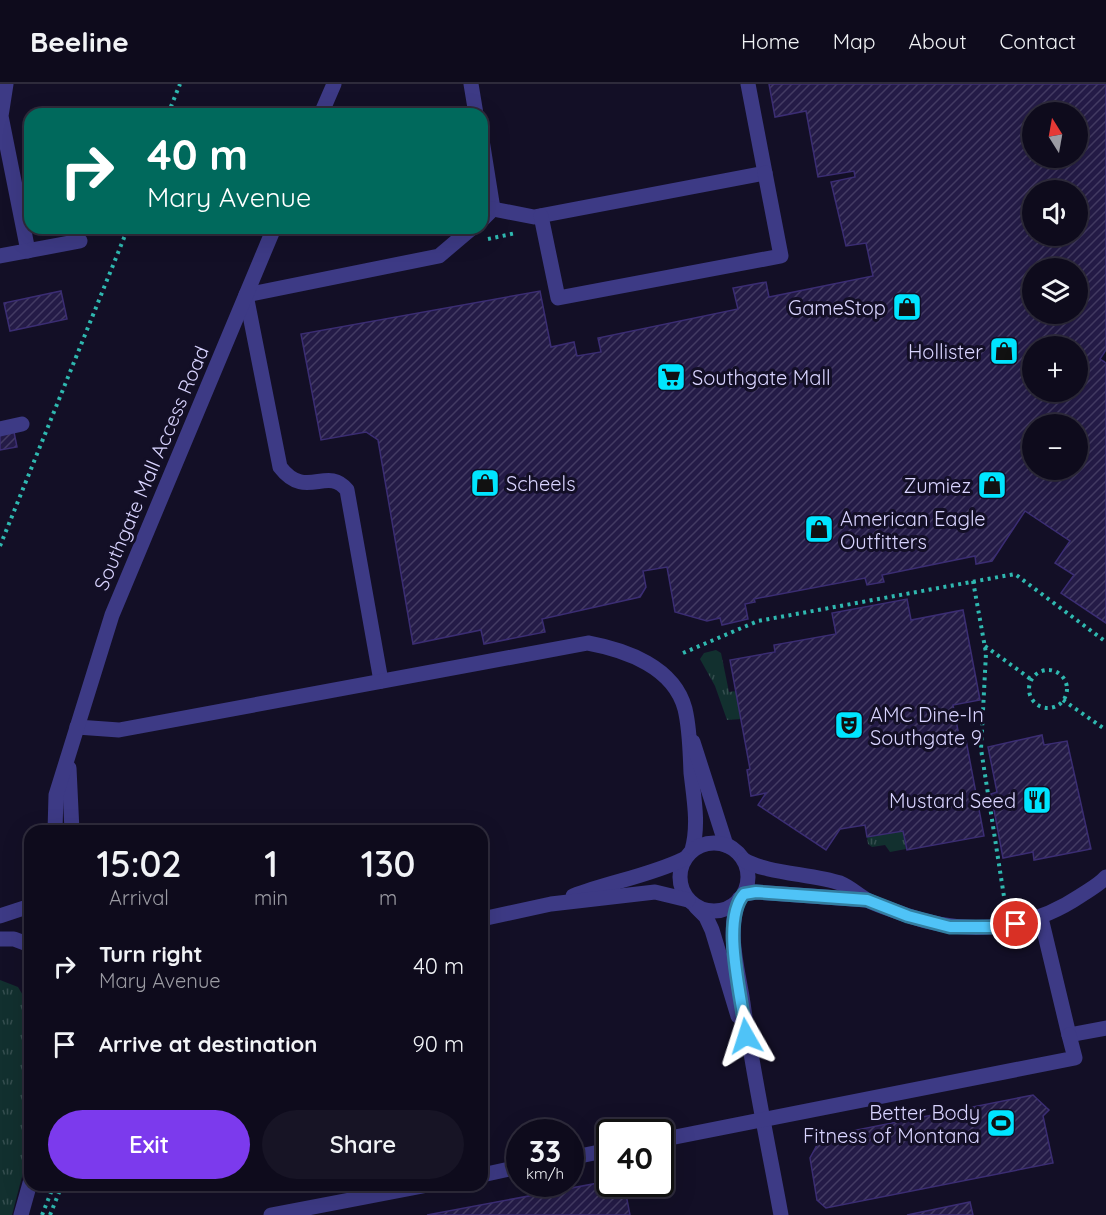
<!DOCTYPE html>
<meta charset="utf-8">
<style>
body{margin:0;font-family:Quicksand,sans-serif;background:#171425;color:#f1f3f6;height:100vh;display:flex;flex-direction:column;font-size:22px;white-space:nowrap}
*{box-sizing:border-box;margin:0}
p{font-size:20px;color:#9b9ba3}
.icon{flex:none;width:33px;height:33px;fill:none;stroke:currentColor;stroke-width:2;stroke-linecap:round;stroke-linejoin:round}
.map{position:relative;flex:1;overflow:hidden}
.details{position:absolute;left:24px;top:741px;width:464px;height:366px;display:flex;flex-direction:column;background:#0e0b1c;border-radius:18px;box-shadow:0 6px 24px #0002,0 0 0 2px #2e2b3b}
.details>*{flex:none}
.banner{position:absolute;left:24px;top:24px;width:464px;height:126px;border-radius:18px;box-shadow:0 6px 24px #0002,0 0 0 2px #2e2b3b;background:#00695c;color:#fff;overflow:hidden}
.needle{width:39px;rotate:349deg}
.controls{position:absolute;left:1022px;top:18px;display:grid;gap:12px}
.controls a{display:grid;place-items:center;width:66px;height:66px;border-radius:50%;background:#0e0b1c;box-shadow:0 6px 24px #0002,0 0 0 2px #2e2b3b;font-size:30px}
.speed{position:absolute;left:506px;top:1035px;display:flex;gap:12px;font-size:30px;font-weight:700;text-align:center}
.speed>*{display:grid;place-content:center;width:78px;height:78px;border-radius:50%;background:#0e0b1c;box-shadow:0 6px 24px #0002,0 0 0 2px #2e2b3b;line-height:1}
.speed small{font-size:15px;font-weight:400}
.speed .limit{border:3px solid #111;border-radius:9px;background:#fff;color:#111}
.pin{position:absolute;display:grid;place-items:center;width:51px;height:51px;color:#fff;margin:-26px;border:3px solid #fff;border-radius:50%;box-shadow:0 2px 6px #0007}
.me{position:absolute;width:66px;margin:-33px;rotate:354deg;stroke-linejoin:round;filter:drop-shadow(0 0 4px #0008)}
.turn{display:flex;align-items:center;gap:21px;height:126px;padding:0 24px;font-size:27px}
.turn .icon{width:78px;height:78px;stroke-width:2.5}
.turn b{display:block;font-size:42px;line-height:51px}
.eta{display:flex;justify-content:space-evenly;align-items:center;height:102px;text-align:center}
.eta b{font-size:36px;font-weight:600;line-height:42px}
.action{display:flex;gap:12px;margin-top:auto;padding:12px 24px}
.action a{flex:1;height:69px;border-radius:36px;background:#7c3aed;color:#fff;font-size:24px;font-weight:600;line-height:69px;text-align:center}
.action a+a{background:#171425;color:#f1f3f6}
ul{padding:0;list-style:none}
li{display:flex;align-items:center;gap:18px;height:78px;padding:0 24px}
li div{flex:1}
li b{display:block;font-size:22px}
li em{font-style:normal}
header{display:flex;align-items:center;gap:36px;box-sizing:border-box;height:84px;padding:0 30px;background:#0e0b1c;border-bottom:2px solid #2e2b3b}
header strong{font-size:28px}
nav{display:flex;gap:33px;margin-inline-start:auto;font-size:21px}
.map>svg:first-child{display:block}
.grass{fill:url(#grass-tufts)}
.building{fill:url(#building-hatch);stroke:#3b2d73;stroke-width:1.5;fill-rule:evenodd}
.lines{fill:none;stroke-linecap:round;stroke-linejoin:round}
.path{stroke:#2fb8b0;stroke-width:4;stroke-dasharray:3 4.5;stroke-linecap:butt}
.minor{stroke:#3d3a85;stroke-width:15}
.route-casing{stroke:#337fa1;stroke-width:15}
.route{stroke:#4fc3f7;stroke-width:10}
.labels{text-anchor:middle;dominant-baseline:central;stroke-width:6;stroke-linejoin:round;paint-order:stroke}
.poi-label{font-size:20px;fill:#d9d4ff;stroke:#130f26;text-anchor:end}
.street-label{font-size:20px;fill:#d9d4ff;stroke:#130f26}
</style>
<header>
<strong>Beeline</strong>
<nav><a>Home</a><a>Map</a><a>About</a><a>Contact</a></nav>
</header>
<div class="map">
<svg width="1106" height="1131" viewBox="0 0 1106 1131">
<defs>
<pattern id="grass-tufts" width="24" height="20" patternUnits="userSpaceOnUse" patternTransform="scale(1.5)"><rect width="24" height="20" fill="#12302f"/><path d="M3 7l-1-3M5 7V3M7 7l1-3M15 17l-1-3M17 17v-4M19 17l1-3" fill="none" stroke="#344d4e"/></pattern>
<pattern id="building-hatch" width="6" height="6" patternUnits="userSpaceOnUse" patternTransform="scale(1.5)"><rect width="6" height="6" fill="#241b47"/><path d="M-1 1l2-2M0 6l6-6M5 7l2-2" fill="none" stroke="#433b63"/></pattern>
</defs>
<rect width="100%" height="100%" fill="#130f26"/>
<g class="grass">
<polygon points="716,566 721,569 729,608 736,607 741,635 727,636 715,602 700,575 704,569"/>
<polygon points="903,747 906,765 890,768 885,761 872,763 868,760 867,753"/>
<polygon points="0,896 18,903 30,923 30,1062 12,1131 0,1131"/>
</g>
<g class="building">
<path d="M769 0H1106V266L1100 275 1106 279V539L1061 509 1074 491 1055 479 1070 457 1025 427 992 477 976 480 975 472 882 491 884 498 867 501 865 494 754 515 755 518 745 520 748 535 722 541 720 534 707 537 675 528 667 483 643 487 646 503 640 513 542 535 545 548 484 560 481 546 413 560 378 356 366 348 321 356 301 250 540 207 551 263 574 258 577 272 601 268 598 254 738 225 733 204 766 198 769 213 873 192 866 159 846 162 831 98 855 93 854 87 818 93 806 27 775 33ZM1032 28H1077V74H1032ZM1032 106H1077V152H1032ZM1032 184H1077V230H1032ZM1032 262H1077V308H1032ZM1032 340H1077V386H1032Z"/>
<polygon points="61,207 67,235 10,247 4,219"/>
<polygon points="14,348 17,363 0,366 0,351"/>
<polygon points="907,515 911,536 963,526 980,616 953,621 960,657 966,656 984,752 907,766 903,747 867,753 865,741 840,745 826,766 758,721 766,709 751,712 747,686 750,685 730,576 775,568 774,561 836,550 832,529"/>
<polygon points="1042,651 1044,661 1067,657 1091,765 1034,776 1033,768 1003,774 991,710 997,708 988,663"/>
<polygon points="1033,1011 1049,1026 1043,1032 1053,1079 826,1124 817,1116 810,1074 817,1061 816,1054"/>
<polygon points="609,1097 609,1100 624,1100 630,1131 427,1131"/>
<polygon points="970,1118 973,1131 907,1131"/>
</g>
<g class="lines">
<g class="path">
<polyline points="168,30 180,0"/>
<polyline points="488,155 516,149"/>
<polyline points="0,462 128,144"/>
<polyline points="973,497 986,569 981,665 1005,819"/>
<polyline points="985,562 1032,596"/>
<polyline points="683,569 758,537 1015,490 1106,558"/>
<circle cx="1048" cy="605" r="19"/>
<polyline points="1063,616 1106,646"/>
<polyline points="42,1131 54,1101"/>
<polyline points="50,1131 62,1101"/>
</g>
<g class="minor">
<polyline points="6,0 1,32 28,167"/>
<polyline points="471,0 476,30"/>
<polyline points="321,30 334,0"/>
<polyline points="482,56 493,125 482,136"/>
<polyline points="493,125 534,133 765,89 748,0"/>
<polyline points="541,132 558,214 781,172 765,89"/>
<polyline points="0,172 80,157"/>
<polyline points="0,345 22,340"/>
<path d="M381 597 347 406C327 381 306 417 280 383L246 211 439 172 472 144"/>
<path d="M77 643 119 646 588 559C626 566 674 583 685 625 690 646 690 667 691 689 694 715 699 741 692 766"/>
<polyline points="693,658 726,761"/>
<polyline points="69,684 72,747"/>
<polyline points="55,747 56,711 112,531 274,144"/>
<circle cx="714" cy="793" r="34"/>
<path d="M744 776C765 789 812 790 840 799 850 803 858 811 867 816 879 822 893 826 906 831 965 852 1028 847 1080 812 1089 806 1099 801 1106 793"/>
<polyline points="744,810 756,808 866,816"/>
<path d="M573 812C609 798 649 792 684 775"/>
<path d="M739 815C726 848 738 885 743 919 753 990 768 1060 781 1131"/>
<polyline points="696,823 706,833 712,846 738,932"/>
<polyline points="0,832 30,822"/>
<polyline points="1041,834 1069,951 1106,944"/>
<polyline points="482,835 551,820 655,808 688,816"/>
<polyline points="0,855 14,855 30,861"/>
<polyline points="660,1056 1075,974 1069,951"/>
<polyline points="570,1074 609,1066"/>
<polyline points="482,1091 519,1083"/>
<polyline points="21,1131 30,1099"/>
<polyline points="271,1131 428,1101"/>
</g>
</g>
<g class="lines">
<g class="route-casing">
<path id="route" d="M746 952C743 917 720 837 744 810L756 808 867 816 908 832 950 843H990L1016 840"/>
</g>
<use href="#route" class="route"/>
</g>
<defs>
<g id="shop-square" transform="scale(1.5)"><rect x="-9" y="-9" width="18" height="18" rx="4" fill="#00e5ff" stroke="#130f26"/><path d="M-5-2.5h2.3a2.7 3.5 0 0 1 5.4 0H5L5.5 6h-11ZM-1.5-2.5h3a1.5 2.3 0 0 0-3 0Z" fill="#111"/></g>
<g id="supermarket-square" transform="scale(1.5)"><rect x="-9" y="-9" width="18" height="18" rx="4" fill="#00e5ff" stroke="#130f26"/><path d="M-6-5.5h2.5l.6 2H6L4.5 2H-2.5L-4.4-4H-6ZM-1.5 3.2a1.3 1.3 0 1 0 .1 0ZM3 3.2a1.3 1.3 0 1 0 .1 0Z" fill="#111"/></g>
<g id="theatre-square" transform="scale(1.5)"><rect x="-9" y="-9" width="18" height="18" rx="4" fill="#00e5ff" stroke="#130f26"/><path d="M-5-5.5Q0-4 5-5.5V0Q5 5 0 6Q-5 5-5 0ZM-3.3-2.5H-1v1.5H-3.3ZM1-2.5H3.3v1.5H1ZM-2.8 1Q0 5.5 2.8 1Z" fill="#111"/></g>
<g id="restaurant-square" transform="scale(1.5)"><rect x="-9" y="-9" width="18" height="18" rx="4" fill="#00e5ff" stroke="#130f26"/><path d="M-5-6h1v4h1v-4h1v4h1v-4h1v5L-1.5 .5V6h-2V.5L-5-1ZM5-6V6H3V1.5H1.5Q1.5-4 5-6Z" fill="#111"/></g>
<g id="stadium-square" transform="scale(1.5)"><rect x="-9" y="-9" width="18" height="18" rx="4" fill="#00e5ff" stroke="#130f26"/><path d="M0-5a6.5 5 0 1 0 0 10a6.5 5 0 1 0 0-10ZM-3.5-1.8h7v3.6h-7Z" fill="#111"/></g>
</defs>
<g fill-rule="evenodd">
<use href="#shop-square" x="907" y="223"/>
<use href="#shop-square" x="1004" y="267"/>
<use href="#supermarket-square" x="671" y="293"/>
<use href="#shop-square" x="485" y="399"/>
<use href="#shop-square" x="992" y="401"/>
<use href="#shop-square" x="819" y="445"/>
<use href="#theatre-square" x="849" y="641"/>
<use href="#restaurant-square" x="1037" y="716"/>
<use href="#stadium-square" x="1001" y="1039"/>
</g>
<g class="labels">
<g class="poi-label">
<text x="886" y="223">GameStop</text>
<text x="983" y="267">Hollister</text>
<text x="692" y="293" text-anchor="start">Southgate Mall</text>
<text x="506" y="399" text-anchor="start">Scheels</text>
<text x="971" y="401">Zumiez</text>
<text x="840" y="434" text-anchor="start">American Eagle<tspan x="840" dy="23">Outfitters</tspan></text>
<text x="870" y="630" text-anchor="start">AMC Dine-In<tspan x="870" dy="23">Southgate 9</tspan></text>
<text x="1016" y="716">Mustard Seed</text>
<text x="980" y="1028">Better Body<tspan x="980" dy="23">Fitness of Montana</tspan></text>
</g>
<g class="street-label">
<text transform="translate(151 384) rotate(-67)">Southgate Mall Access Road</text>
</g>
</g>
</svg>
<div class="controls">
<a><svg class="needle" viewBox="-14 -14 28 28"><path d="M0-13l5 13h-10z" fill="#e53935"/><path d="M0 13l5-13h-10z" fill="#9b9ba3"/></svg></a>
<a><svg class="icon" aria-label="sound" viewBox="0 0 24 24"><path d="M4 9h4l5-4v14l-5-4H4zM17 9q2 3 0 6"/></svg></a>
<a><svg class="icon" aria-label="layers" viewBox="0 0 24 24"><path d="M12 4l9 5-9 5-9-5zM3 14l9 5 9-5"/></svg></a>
<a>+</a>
<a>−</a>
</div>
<div class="speed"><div>33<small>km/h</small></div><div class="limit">40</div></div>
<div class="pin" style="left:1016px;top:840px;background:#d93025"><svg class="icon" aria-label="arrive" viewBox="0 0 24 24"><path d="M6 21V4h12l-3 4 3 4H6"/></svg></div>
<svg class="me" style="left:746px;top:952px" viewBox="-20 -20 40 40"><path d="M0-17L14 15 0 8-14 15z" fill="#4fc3f7" stroke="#fff" stroke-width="4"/></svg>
<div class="banner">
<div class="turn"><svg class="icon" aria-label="right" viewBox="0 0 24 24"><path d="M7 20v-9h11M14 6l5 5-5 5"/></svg><div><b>40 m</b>Mary Avenue</div></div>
</div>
<section class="details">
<div class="eta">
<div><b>15:02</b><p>Arrival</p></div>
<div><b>1</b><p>min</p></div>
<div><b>130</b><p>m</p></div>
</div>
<ul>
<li><svg class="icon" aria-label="right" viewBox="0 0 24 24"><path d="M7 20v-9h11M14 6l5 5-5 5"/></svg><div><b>Turn right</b><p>Mary Avenue</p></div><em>40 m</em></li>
<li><svg class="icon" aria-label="arrive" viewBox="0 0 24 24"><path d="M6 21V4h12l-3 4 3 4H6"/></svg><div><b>Arrive at destination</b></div><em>90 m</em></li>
</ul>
<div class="action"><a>Exit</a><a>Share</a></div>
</section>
</div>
